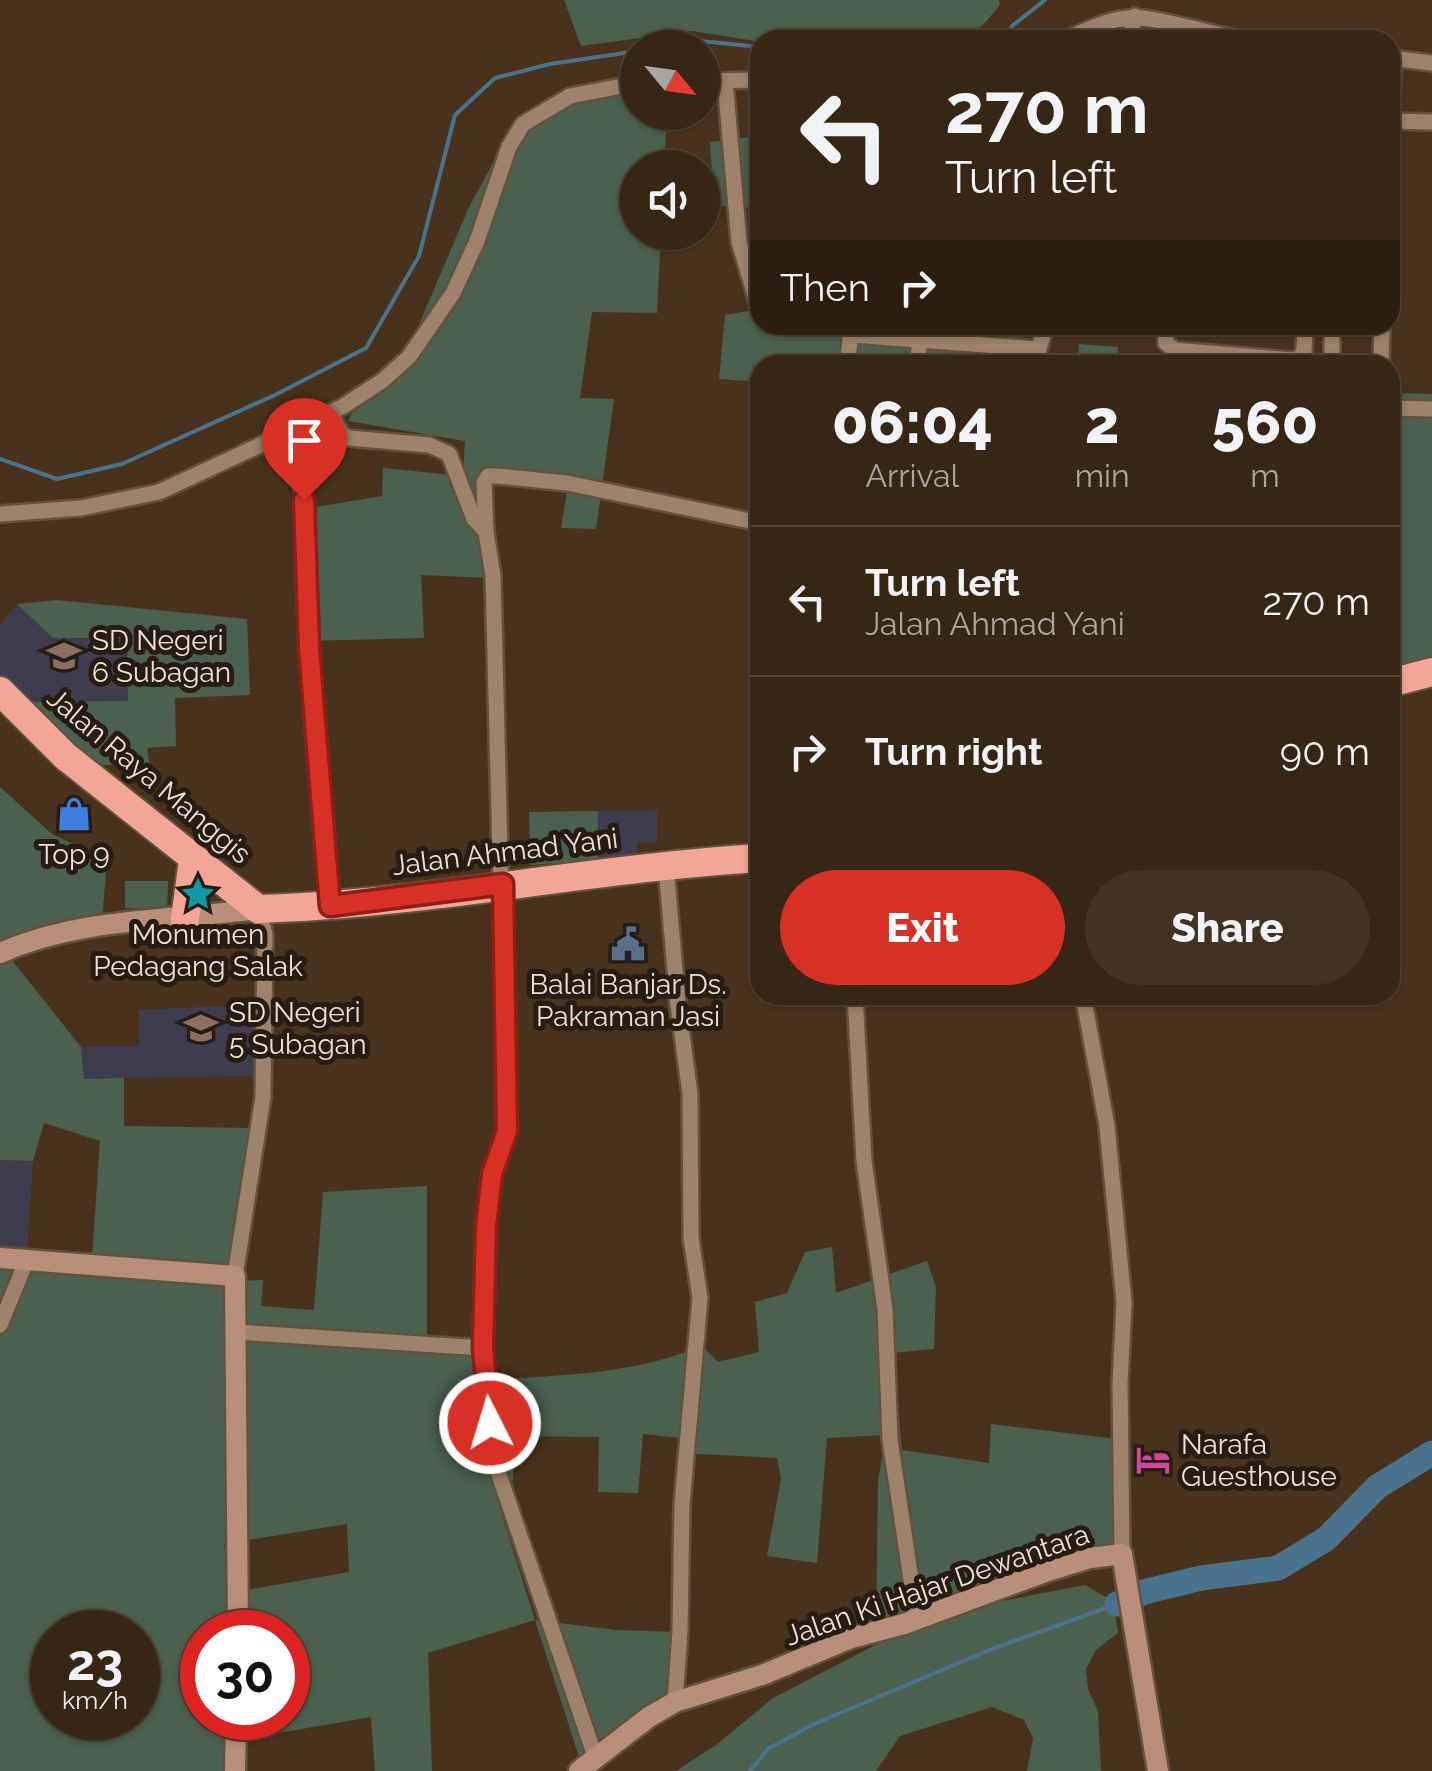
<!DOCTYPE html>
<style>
body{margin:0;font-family:Raleway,sans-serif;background:#413223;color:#f1f3f6;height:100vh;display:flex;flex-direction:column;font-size:38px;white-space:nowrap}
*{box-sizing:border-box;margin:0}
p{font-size:32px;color:#aaa5a1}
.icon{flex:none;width:55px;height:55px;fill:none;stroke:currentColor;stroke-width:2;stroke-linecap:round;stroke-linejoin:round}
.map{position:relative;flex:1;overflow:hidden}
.drawer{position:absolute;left:750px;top:355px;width:650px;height:650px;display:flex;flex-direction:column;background:#362616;border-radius:30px;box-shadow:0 2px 8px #0004,0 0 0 2px #504335}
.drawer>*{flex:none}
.banner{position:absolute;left:750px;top:30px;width:650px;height:305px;border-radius:30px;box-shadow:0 2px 8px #0004,0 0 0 2px #504335;background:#362616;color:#f1f3f6;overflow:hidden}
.needle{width:65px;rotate:119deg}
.controls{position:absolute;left:620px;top:30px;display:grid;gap:20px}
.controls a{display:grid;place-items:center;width:100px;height:100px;border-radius:50%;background:#362616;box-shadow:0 2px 8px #0004,0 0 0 2px #504335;font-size:50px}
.speed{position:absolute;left:30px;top:1610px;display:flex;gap:20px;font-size:50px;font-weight:700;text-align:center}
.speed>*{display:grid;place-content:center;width:130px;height:130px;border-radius:50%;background:#362616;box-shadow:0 2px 8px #0004,0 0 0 2px #504335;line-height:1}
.speed small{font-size:25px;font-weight:400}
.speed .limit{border:15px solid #d22;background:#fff;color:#111}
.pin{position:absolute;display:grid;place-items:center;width:85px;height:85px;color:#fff;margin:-102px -42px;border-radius:50% 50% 50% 0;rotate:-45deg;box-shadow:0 0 10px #0007}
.pin .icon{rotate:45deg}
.me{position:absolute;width:110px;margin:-55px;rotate:355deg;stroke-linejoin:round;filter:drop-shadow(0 0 8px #0008)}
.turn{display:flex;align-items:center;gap:35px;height:210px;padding:0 30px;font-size:45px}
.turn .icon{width:130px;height:130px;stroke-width:2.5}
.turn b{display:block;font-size:70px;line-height:85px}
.then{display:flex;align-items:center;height:95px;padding:0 30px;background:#0003;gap:20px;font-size:38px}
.eta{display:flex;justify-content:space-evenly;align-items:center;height:170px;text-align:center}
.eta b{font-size:60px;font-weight:800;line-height:70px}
.cta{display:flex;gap:20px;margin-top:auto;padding:20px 30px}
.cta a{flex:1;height:115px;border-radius:60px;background:#d93025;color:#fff;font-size:40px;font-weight:800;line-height:115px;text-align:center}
.cta a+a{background:#413223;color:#f1f3f6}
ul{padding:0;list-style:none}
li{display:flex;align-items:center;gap:30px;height:150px;padding:0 30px;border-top:2px solid #504335}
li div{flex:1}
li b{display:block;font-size:38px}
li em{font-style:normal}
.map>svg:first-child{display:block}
.education{fill:#3f3c4d}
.green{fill:#4c604f;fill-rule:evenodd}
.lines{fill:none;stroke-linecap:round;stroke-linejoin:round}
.stream{stroke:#49738c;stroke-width:4}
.river{stroke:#49738c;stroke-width:25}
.street-casing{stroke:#63513f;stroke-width:20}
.secondary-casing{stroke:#63513f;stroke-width:25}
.highway-casing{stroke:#63513f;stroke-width:32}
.street{stroke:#9d836d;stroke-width:15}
.secondary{stroke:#b78e7a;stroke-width:20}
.highway{stroke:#f3a697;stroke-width:28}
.route-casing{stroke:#8d1f18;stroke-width:25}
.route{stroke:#d93025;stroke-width:18}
.labels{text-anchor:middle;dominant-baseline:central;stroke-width:10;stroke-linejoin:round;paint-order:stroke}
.poi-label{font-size:28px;fill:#eee0d4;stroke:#261c13;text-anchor:start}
.street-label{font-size:28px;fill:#eee0d4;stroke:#261c13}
</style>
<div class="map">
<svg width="1432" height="1771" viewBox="0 0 1432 1771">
<rect width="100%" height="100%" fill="#48321e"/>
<g class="education">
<polygon points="17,604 53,638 127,638 128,701 33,702 0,674 0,624"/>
<polygon points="657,810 657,842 637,843 637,858 598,860 598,811"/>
<polygon points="264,1004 262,1076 83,1079 81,1047 139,1046 139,1010"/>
<polygon points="0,1160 33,1161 27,1252 0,1247"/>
</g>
<g class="green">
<polygon points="564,0 999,0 1000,5 983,25 962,40 913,40 880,32 755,41 692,31 581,46"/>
<polygon points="637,82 638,112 667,113 664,167 638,168 638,232 661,233 657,313 592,312 580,398 614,399 596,529 561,528 568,485 490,480 491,578 421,575 424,638 304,641 297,616 310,508 382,496 383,468 463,476 465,441 348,421 366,384 412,341 469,207 513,126 536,110"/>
<polygon points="760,136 760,325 972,325 1001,332 993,365 760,365 760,382 719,379 725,315 749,311 757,208 714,205 710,142"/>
<polygon points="1079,344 1118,347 1116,365 1078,365"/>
<polygon points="1390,393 1432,394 1432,659 1397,667 1390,653"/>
<polygon points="57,600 247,619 250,695 175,698 176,746 147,748 150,765 79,765 21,719 33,702 128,701 127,638 53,638 17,604"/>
<path d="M0 787 52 834 107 860 101 933 7 954 81 1047 84 1079 124 1078V1126L254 1128 232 1281 263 1280 261 1306 314 1310 323 1192 427 1186V1342L487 1339 486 1380C560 1375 632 1375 702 1346L718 1362 759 1352 755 1302 787 1293 805 1252 832 1247 836 1293 927 1261 936 1287 934 1349 892 1353 902 1450 989 1463 991 1424 1118 1439 1116 1522 1111 1551 876 1630 878 1481 886 1435 827 1438 817 1563 767 1556 781 1479 777 1458 679 1453 680 1438 643 1434 638 1493 598 1492 599 1437 515 1436 512 1493 497 1499 535 1620 616 1630 679 1632 676 1699 580 1760 535 1620 428 1653 432 1771H375L371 1717 226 1742 223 1771H0V1247L92 1257 100 1141 44 1123 33 1161 0 1160ZM347 1524 349 1572 229 1593 224 1544ZM52 1632H138V1718H52ZM202 1632H288V1718H202Z"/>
<polygon points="598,811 598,860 530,865 529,812"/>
<polygon points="125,881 168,881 167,909 125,908"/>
<polygon points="1085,1585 1113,1601 1118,1633 1096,1650 1086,1669 1088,1689 1098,1711 1101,1771 1027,1771 1033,1738 1024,1720 992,1707 900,1736 876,1771 676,1771 716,1745 773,1698 891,1637 992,1603"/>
</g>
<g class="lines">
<g class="stream">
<polyline points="1004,40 1012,26 1045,0"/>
<polyline points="662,48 701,41 760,47"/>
<polyline points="0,459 57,479 122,464 275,395 366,348 419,256 455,115 495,78 550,64 638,51"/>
<polyline points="750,1771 768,1749 814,1724 992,1649 1117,1604"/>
</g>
<polyline class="river" points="1117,1604 1144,1592 1201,1578 1278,1568 1326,1539 1377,1487 1432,1453"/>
<g class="street-casing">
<g id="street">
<polyline points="1202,36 1204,31 1244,40"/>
<path d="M1065 40C1129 9 1137 15 1204 31"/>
<polyline points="1129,40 1135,16"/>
<polyline points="1390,58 1432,63"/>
<polyline points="702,81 760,80"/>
<polyline points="725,81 739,242 760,312"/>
<polyline points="1390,121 1432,122"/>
<polyline points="1390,130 1394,59"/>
<polyline points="1165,325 1166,343 1175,350 1293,360 1300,358 1304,351 1305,325"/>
<polyline points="852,335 1039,349"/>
<polyline points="847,365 852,325"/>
<polyline points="917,365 920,340"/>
<polyline points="1034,365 1046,325"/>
<polyline points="1332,365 1332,325"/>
<polyline points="1381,365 1382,325"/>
<polyline points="1390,408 1432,409"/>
<polyline points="331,413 341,433 349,438 429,445 449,454 474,519 486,532"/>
<polyline points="289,433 302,485 306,522 307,625 331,906"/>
<polyline points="0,514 81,508 159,492 342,407 382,381 409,357 453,293 477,241 509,147 523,124 570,96 638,83"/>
<polyline points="666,866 678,1005 690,1094 691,1238 700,1298 682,1504 680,1631 675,1702"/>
<polyline points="855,995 864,1161 885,1309 890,1440 917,1619"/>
<polyline points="1083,995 1107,1126 1124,1302 1120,1383 1122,1554"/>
<polyline points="235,1276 263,1097 265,934 258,909"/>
<polyline points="0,1325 26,1262"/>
<polyline points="235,1332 483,1348"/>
<polyline points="596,1759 494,1460 483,1348 486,1226 492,1174 507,1131 493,576 486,532 484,483 488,476 498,476 567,483 760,523"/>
</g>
</g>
<g class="secondary-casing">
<g id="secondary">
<path d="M0 953C82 917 171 921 258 909"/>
<polyline points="0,1258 235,1276 238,1632"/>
<polyline points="235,1771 236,1718"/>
<polyline points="579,1771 649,1717 675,1702 762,1675 851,1638 904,1624 1045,1572 1090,1558 1122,1554 1158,1771"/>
</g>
</g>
<g class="highway-casing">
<g id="highway">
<polyline points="1390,683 1432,672"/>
<path d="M0 691 65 756 258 909C427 904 592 868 760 858"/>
<polyline points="185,919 193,860"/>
</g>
</g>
<use href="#street" class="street"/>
<use href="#secondary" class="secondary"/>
<use href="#highway" class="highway"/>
</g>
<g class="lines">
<g class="route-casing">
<polyline id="route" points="304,500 309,648 330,906 503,884 507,1131 492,1174 486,1226 483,1348 490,1423"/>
</g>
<use href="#route" class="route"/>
</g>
<defs>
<g id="school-bare" transform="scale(2.7)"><path d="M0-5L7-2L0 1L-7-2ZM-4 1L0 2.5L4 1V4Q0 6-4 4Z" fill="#8d6e63" stroke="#261c13" stroke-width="2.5" paint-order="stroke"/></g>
<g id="shop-bare" transform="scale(2.7)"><path d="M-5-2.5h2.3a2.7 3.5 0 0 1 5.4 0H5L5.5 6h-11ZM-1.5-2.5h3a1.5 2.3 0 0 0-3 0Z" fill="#3f7fe0" stroke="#261c13" stroke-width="2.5" paint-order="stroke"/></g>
<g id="sight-bare" transform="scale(2.7)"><path d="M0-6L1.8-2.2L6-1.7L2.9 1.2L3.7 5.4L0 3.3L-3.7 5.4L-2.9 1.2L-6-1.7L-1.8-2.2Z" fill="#0f9aa8" stroke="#261c13" stroke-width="2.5" paint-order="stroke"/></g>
<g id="civic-bare" transform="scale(2.7)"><path d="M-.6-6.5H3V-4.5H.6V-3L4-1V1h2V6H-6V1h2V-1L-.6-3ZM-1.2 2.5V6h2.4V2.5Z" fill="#5c6f8a" stroke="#261c13" stroke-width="2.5" paint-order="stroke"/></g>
<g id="hotel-bare" transform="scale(2.7)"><path d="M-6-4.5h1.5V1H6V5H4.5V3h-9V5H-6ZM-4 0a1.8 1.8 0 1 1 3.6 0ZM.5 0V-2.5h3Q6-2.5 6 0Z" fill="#d1479c" stroke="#261c13" stroke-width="2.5" paint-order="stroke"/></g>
</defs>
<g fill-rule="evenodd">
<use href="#school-bare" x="64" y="656"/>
<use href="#shop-bare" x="74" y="814"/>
<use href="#sight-bare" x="198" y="894"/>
<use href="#civic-bare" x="628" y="944"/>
<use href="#school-bare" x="201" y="1028"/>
<use href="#hotel-bare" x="1153" y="1460"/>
</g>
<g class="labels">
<g class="poi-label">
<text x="92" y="640">SD Negeri<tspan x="92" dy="32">6 Subagan</tspan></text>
<text x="74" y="854" text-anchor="middle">Top 9</text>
<text x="198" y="934" text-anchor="middle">Monumen<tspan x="198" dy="32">Pedagang Salak</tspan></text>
<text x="628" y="984" text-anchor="middle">Balai Banjar Ds.<tspan x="628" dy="32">Pakraman Jasi</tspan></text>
<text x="229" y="1012">SD Negeri<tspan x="229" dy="32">5 Subagan</tspan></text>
<text x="1181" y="1444">Narafa<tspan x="1181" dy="32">Guesthouse</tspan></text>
</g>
<g class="street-label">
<text transform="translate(149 776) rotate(40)">Jalan Raya Manggis</text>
<text transform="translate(505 852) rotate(-7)">Jalan Ahmad Yani</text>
<text transform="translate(937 1585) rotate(-19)">Jalan Ki Hajar Dewantara</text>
</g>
</g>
</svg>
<div class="controls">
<a><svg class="needle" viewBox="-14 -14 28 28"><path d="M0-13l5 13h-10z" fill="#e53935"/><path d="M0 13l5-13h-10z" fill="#aaa5a1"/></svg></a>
<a><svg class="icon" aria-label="sound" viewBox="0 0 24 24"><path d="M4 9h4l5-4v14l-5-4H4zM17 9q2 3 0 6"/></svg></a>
</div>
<div class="speed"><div>23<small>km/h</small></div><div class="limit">30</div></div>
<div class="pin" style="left:304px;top:500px;background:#d93025"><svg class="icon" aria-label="arrive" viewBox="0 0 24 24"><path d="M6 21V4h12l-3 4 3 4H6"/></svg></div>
<svg class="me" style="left:490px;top:1423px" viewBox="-20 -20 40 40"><circle r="17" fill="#d93025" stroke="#fff" stroke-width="3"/><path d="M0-11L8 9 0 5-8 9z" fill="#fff"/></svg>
<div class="banner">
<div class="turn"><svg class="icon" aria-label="left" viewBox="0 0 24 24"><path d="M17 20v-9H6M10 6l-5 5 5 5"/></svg><div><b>270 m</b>Turn left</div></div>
<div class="then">Then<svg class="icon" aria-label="right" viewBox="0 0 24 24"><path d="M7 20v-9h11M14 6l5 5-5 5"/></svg></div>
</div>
<section class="drawer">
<div class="eta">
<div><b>06:04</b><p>Arrival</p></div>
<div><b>2</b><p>min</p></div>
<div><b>560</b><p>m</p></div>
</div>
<ul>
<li><svg class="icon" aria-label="left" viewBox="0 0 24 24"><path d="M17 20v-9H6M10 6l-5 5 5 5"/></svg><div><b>Turn left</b><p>Jalan Ahmad Yani</p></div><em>270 m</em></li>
<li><svg class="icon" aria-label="right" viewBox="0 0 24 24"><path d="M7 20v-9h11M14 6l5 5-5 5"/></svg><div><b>Turn right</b></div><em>90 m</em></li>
</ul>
<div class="cta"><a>Exit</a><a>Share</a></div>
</section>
</div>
